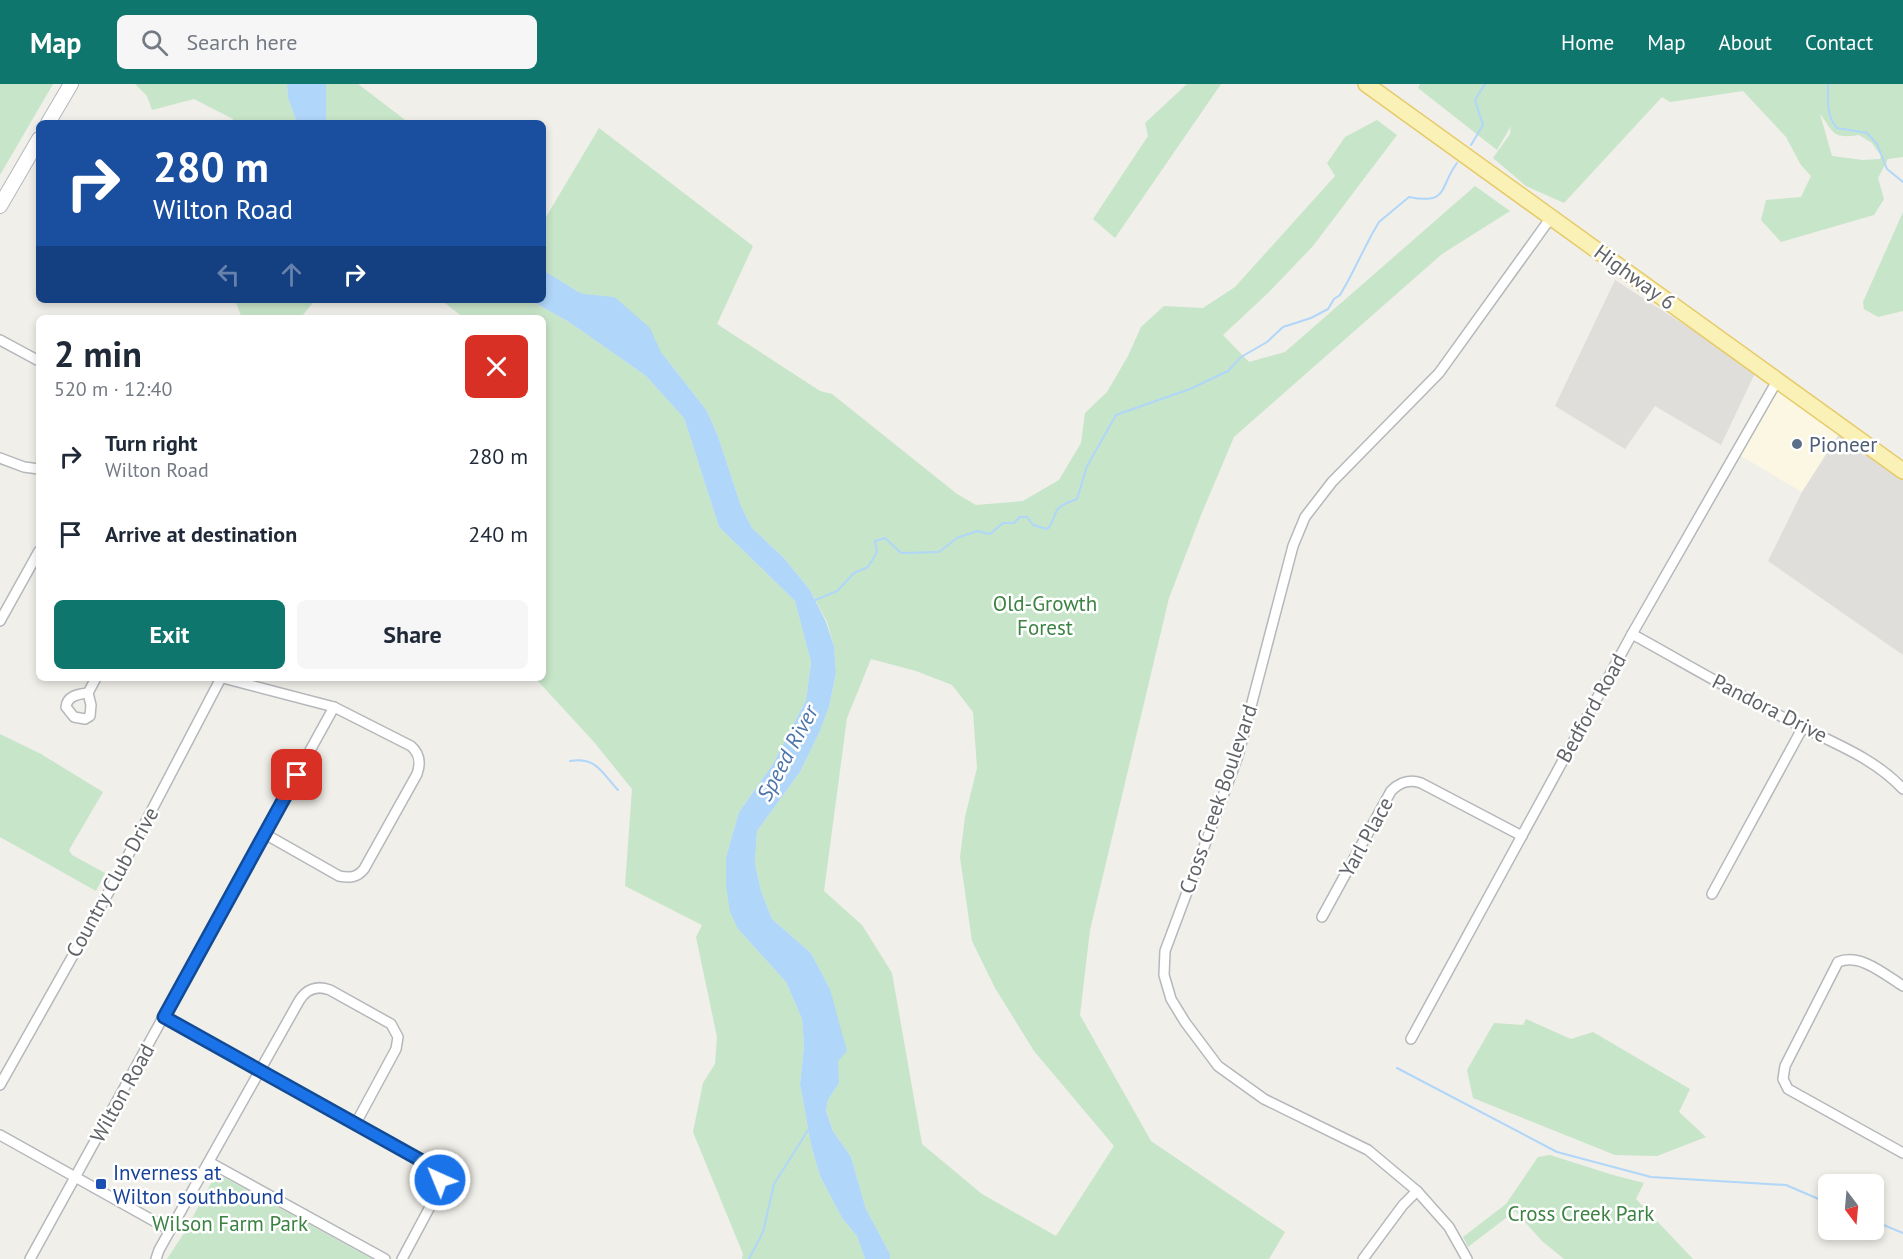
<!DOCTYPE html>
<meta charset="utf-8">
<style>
body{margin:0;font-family:"PT Sans",sans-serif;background:#f6f6f7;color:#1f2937;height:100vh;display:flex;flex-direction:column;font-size:22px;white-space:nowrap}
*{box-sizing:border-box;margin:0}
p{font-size:20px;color:#747a83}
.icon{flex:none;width:33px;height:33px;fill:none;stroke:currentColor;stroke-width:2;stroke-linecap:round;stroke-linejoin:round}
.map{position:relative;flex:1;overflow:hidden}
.side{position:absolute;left:36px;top:231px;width:510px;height:366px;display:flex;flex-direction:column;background:#fff;border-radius:9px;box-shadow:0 3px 9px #0003}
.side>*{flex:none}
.guide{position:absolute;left:36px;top:36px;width:510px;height:183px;border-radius:9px;box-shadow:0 3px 9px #0003;background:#1a4fa0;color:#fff;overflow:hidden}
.needle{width:39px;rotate:164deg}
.fabs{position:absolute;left:1818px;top:1090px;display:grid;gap:12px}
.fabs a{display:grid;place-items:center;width:66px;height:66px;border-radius:9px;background:#fff;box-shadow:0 3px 9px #0003;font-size:30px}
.pin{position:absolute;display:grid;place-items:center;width:51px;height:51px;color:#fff;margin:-26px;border-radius:12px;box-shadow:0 3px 9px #0006}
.me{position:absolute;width:66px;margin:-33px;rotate:316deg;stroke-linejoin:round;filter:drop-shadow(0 0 4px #0008)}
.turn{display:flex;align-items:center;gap:21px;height:126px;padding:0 18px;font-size:27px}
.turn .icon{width:78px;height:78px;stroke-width:2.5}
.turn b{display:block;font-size:42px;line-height:51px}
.lanes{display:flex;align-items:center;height:57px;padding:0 18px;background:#0003;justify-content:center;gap:30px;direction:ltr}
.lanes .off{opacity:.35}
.round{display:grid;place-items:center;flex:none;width:63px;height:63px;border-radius:9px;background:#f6f6f7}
.head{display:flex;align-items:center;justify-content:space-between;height:102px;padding:0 18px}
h1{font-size:36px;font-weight:600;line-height:45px}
.button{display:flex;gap:12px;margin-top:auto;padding:12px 18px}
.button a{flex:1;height:69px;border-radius:9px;background:#0f766e;color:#fff;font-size:24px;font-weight:600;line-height:69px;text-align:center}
.button a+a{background:#f6f6f7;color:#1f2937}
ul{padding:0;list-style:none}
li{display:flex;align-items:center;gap:18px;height:78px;padding:0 18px}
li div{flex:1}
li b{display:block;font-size:22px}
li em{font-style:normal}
header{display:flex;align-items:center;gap:36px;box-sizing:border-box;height:84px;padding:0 30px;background:#0f766e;color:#fff}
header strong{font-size:28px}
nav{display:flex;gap:33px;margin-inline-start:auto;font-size:21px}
.search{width:420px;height:54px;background:#f6f6f7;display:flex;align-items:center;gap:15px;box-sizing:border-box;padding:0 21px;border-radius:9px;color:#747a83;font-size:22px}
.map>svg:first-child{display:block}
.commercial{fill:#fcf7e2}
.industrial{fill:#dfdeda}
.green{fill:#c7e5c9;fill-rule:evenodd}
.water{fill:#b0d6f9}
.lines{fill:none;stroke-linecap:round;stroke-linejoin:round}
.stream{stroke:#b0d6f9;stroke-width:2}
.river{stroke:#b0d6f9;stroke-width:14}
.street-casing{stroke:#b5b8bb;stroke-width:12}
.secondary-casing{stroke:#b4b7bb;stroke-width:16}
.primary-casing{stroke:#e7ca6a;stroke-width:18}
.street{stroke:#fff;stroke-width:9}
.secondary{stroke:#fff;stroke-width:14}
.primary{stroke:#f9f1b5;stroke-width:15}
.route-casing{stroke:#114b97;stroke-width:15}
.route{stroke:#1a73e8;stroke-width:10}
.service-dot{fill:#5c6f8a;stroke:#fff;stroke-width:2}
.transit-dot{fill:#1a4fb4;stroke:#fff;stroke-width:2}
.labels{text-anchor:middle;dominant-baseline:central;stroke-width:5;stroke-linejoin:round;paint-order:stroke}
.street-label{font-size:21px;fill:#606367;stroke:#fff}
.service-label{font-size:21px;fill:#4e5e75;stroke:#fff;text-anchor:start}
.park-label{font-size:21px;fill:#3c8242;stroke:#fff}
.transit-label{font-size:21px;fill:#164399;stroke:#fff;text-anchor:start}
.water-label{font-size:22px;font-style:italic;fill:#4c76ab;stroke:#fff}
</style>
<header>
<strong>Map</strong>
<div class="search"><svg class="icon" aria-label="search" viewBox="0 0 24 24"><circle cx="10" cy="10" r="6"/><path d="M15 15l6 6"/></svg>Search here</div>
<nav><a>Home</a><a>Map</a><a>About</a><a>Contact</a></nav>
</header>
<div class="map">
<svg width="1903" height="1175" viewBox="0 0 1903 1175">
<rect width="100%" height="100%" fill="#f0efe9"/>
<polygon class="commercial" points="1780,303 1843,344 1802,408 1739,371"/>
<g class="industrial">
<polygon points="1615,196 1756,287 1721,361 1655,322 1625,365 1555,322"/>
<polygon points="1843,344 1903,394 1903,571 1768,477 1802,408"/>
</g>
<g class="green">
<polygon points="0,0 53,0 0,91"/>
<polygon points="135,0 287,0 288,14 297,39 231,39 233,35 194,15 152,26 147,12"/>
<polygon points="326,0 358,0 409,39 328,39 326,36"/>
<polygon points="1187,0 1221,0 1115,154 1093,135 1148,52 1145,39"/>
<path d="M1420 0H1903V73L1888 75 1878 94 1884 115 1874 131 1781 158 1761 136 1766 116 1801 113 1811 92 1801 81 1786 53 1743 7 1670 18 1662 13 1564 119 1526 102 1493 74 1510 50 1511 42 1497 66 1418 4ZM1820 30C1835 49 1831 55 1859 51L1872 59 1881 72 1880 75 1863 76 1832 72Z"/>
<path d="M1377 36 1397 51 1313 162 1268 209 1223 251 1249 278 1285 268 1475 102 1510 127 1442 170 1234 353 1201 431 1169 514 1090 846 1080 931 1151 1057 1285 1148 1269 1175H890V1170L866 1125 851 1073 833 1047 826 1025 828 1016 839 999 830 905 811 869 772 835 761 807 755 779 757 747 800 688 820 647 829 623 836 589 834 562 827 538 810 506 784 474 752 444 741 422 718 352 707 327 665 273 577 207 543 186V138L599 44 753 162 717 240 820 307 832 310 957 410 976 421 1023 417 1059 396 1081 359 1085 329 1107 308 1128 272 1141 243 1164 222 1203 224 1235 203 1335 92 1327 79 1345 53ZM871 575 916 587 952 601 973 628 977 684 965 733 960 773 972 857 995 904 1034 967 1114 1062 1056 1152 982 1110 922 1060 892 889 862 841 824 807 847 634Z"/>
<polygon points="1903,128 1903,227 1878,233 1864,225 1863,218"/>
<polygon points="235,216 315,216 302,232 242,234"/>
<polygon points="441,216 530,216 569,238 646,292 684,334 719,443 795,517 811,578 806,616 773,680 739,728 726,773 738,845 786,898 802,935 804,962 800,1000 811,1061 820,1092 842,1134 857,1152 865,1175 742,1175 743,1170 693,1048 703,999 715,980 717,953 696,853 702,841 625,802 632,705 594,658 535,594 543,594 543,234 464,234"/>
<polygon points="0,650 41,670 103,708 69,766 72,771 105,789 96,807 0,753"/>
<polygon points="1526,935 1571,955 1593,948 1690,1005 1679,1028 1706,1053 1657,1072 1615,1071 1473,1014 1467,986 1494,939 1523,941"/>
<polygon points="1550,1071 1613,1091 1644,1099 1636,1115 1693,1175 1564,1175 1542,1157 1515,1127 1468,1163 1463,1153 1506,1120 1538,1073"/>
<polygon points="215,1092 223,1093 372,1175 167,1175 184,1149"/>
</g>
<g class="water">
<polygon points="287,0 326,0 326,36 328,39 297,39 288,14"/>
<polygon points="543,186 577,207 625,232 665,273 707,327 718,352 741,422 752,444 784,474 810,506 826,538 834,562 836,589 829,623 820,647 800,688 757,747 755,779 761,807 772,835 811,869 830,905 847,967 838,977 839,999 828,1016 826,1026 833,1047 851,1073 866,1125 890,1170 890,1175 865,1175 857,1152 842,1134 820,1092 811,1061 800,1000 804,962 802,935 786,898 738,845 730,828 726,801 726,773 739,728 773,680 806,616 811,578 795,517 719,443 684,334 646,292 569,238 530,216 543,216"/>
</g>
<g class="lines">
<g class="stream">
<path d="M1828 0C1828 15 1826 32 1837 44L1867 49 1877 60 1887 85 1903 98"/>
<polyline points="1471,61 1483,41 1475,16 1485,0"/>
<path d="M813 517 837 507 854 489 868 483 877 468 875 457 885 454 901 469 939 468 957 454 977 447 990 450 1003 439H1014L1020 433H1027L1033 441 1047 445C1054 439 1052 436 1056 428 1060 420 1070 418 1077 415L1087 382 1116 331 1190 305 1228 287 1241 273 1267 258 1283 243 1311 234 1328 225 1334 215 1340 211 1348 197 1372 150 1379 138 1409 113C1449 121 1439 103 1457 79"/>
<path d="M570 677C596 672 602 689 618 706"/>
<polyline points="1397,984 1557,1068 1651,1093 1786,1101 1828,1119"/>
<polyline points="1874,1137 1903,1149"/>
<polyline points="749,1175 763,1148 774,1100 810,1043"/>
</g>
<polyline class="river" points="583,217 612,220 644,248 655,272"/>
<g class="street-casing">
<g id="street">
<polyline points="0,256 39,277"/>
<polyline points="0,374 24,383 39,385"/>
<polyline points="0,537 39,467"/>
<path d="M1632 550C1688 581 1744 614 1802 643 1838 661 1875 675 1903 705"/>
<path d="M223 594 334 623 411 662C420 670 421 679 417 690L364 785C357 794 349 794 339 792L265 750"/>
<path d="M88 609 91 621 90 632 85 635 74 633 66 623C67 612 78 610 88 609Z"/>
<polyline points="88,609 96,594"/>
<polyline points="1712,810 1803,643"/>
<path d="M1322 833 1391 707C1400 698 1409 695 1421 699L1522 752"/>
<path d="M1903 902C1884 890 1860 869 1838 878L1785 982 1783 995 1788 1005 1903 1069"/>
<polyline points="164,933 435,1085 439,1092 440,1104 402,1175"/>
<polyline points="1411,955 1632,550 1777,297"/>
<polyline points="0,1001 111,804 221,594"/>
<polyline points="0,1051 170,1146"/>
<polyline points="209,1078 385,1175"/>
<polyline points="30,1175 334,623"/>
<path d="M156 1175 159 1166 299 917C306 905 317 901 330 906L391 940 398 953 396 965 356 1039"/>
<polyline points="1363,1175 1403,1121 1417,1107"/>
<polyline points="1467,1175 1449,1143 1417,1107 1368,1066 1264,1015 1218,982 1185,938 1171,915 1164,891 1165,867 1238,672 1293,462 1305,433 1332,398 1439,289 1552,132"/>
</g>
</g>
<g class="secondary-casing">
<g id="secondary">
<polyline points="48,39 71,0"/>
<polyline points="0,122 39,55"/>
</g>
</g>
<g class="primary-casing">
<polyline id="primary" points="1366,0 1903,387"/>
</g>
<use href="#street" class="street"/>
<use href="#secondary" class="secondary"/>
<use href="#primary" class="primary"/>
</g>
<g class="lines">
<g class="route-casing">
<polyline id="route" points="297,691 164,933 431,1082 438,1089 440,1096"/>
</g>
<use href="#route" class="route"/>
</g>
<circle class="service-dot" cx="1797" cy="360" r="6"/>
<rect class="transit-dot" x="95" y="1094" width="12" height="12" rx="3"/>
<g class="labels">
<g class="street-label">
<text transform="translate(1635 193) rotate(36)">Highway 6</text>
<text transform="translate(1591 624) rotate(-61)">Bedford Road</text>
<text transform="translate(1770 624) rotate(27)">Pandora Drive</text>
<text transform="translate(1218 715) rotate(-71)">Cross Creek Boulevard</text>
<text transform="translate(1366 753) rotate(-61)">Yarl Place</text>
<text transform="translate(112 798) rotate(-61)">Country Club Drive</text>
<text transform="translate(122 1009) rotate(-61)">Wilton Road</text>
</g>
<g class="service-label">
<text x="1809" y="360">Pioneer</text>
</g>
<g class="park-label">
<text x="1045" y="519">Old-Growth<tspan x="1045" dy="24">Forest</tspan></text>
<text x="1581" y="1129">Cross Creek Park</text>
<text x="230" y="1139">Wilson Farm Park</text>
</g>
<g class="transit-label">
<text x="113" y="1088">Inverness at<tspan x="113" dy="24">Wilton southbound</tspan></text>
</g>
<g class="water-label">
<text transform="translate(787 669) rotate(-62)">Speed River</text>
</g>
</g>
</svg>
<div class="fabs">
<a><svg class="needle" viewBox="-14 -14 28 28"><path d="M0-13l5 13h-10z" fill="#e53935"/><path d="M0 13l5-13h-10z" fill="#747a83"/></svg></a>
</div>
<div class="pin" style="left:297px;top:691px;background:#d93025"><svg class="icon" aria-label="arrive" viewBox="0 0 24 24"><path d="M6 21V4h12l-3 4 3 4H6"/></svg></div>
<svg class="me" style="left:440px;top:1096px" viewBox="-20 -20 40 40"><circle r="17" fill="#1a73e8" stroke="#fff" stroke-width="3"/><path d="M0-11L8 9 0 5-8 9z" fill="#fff"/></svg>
<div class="guide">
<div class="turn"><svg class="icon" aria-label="right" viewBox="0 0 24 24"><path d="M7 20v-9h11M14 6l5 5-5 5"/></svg><div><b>280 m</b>Wilton Road</div></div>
<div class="lanes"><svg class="icon off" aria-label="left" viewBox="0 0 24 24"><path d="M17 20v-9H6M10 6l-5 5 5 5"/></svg><svg class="icon off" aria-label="ahead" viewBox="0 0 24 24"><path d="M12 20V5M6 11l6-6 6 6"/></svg><svg class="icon" aria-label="right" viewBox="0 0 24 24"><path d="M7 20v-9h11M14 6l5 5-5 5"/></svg></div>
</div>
<section class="side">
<div class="head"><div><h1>2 min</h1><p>520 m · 12:40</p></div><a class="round" style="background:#d93025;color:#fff"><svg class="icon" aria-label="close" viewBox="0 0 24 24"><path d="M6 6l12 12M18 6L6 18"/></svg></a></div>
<ul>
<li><svg class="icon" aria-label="right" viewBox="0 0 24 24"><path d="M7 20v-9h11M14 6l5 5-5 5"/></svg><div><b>Turn right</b><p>Wilton Road</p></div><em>280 m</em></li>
<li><svg class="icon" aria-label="arrive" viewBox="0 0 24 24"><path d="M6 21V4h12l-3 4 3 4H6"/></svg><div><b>Arrive at destination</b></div><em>240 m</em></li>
</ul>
<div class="button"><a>Exit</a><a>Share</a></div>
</section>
</div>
